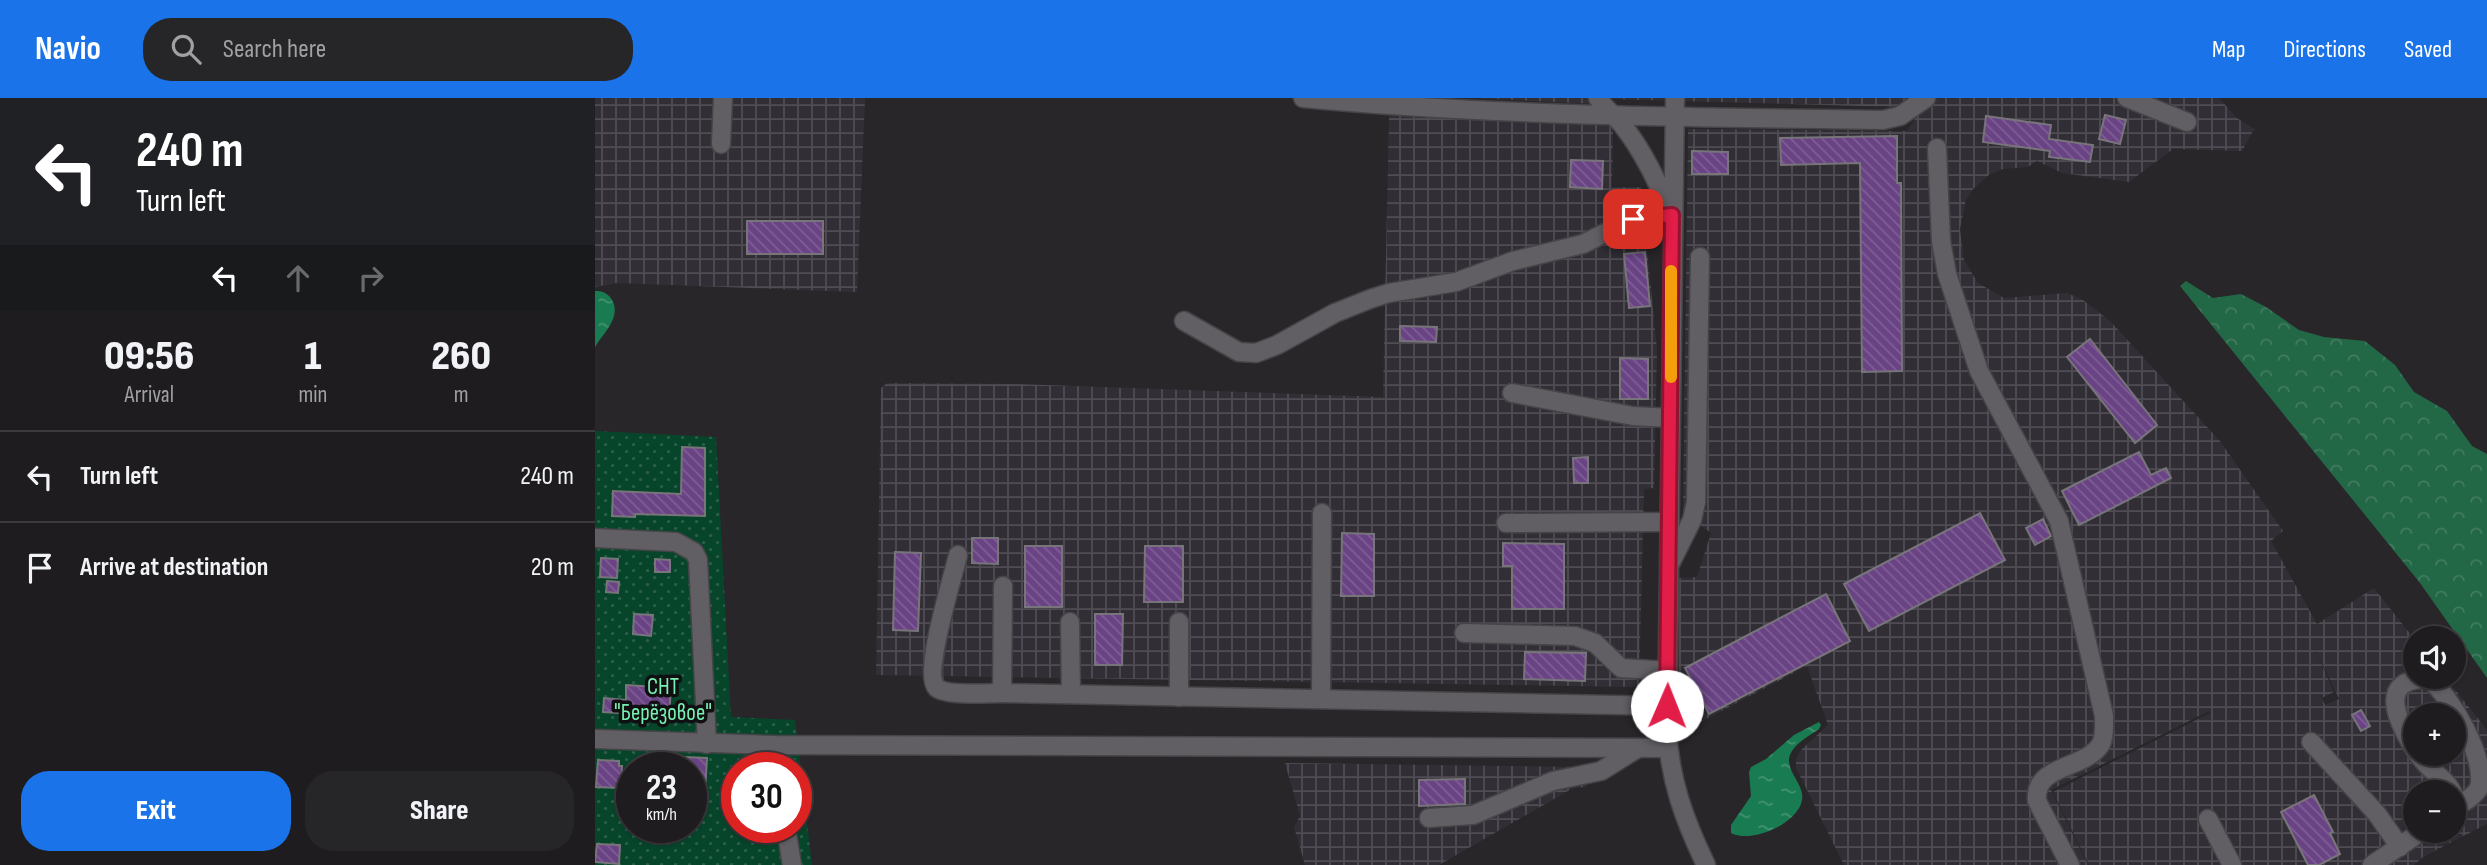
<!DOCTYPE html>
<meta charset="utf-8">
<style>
body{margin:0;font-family:"Sofia Sans Condensed",sans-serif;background:#262528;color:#f1f3f6;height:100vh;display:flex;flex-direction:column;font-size:26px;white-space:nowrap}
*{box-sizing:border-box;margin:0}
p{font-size:23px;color:#a1a1a4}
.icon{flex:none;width:38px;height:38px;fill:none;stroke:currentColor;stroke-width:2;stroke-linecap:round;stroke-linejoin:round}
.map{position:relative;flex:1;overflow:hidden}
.drawer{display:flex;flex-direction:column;background:#1e1c1f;width:595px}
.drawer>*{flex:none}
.guide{background:#202124;color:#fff;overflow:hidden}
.buttons{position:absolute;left:1808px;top:528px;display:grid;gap:14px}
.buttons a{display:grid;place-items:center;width:63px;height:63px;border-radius:50%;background:#1e1c1f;box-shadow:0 2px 5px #0004,0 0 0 2px #3c3a3d;font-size:35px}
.speed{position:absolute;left:21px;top:654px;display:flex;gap:14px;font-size:35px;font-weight:700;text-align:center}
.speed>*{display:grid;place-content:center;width:91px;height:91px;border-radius:50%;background:#1e1c1f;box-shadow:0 2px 5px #0004,0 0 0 2px #3c3a3d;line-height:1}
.speed small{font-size:18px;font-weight:400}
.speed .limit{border:10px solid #d22;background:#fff;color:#111}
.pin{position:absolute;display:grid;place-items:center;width:60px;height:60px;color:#fff;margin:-30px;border-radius:14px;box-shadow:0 4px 10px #0006}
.me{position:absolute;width:77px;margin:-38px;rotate:1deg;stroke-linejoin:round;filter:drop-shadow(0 0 5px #0008)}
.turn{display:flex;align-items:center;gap:24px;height:147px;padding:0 21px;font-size:32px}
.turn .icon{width:91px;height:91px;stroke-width:2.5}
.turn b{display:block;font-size:49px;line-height:60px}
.lanes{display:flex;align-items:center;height:66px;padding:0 21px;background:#0003;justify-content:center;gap:35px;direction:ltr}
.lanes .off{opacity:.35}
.eta{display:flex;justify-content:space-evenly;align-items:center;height:119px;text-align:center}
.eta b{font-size:42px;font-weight:800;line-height:49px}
.button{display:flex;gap:14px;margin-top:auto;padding:14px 21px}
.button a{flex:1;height:80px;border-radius:28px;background:#1a73e8;color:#fff;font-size:28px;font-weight:800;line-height:80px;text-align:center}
.button a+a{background:#262528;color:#f1f3f6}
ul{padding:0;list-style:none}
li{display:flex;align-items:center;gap:21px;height:91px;padding:0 21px;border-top:2px solid #3c3a3d}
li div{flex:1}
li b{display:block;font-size:26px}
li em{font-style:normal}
header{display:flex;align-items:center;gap:42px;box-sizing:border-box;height:98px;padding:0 35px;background:#1a73e8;color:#fff}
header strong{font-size:33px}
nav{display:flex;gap:38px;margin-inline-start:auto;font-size:24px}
.search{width:490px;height:63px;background:#262528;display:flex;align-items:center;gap:18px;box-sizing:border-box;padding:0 24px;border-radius:28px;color:#a1a1a4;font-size:26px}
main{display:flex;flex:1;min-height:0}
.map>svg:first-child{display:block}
.industrial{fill:url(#industrial-grid);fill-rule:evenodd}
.green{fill:url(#green-dots);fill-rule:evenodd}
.forest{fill:url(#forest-crowns)}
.water{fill:url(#water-ripples)}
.building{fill:url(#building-back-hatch);stroke:#78757a;stroke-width:2}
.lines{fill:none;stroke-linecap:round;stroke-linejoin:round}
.minor-casing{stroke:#454447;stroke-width:21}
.minor{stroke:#625f64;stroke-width:18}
.route-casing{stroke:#92132f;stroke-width:18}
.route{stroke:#e11d48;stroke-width:12}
.slow{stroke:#f59e0b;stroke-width:12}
.labels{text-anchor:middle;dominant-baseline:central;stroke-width:7;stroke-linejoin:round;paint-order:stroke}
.park-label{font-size:23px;fill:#78f0b2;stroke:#100f11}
</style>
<header>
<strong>Navio</strong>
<div class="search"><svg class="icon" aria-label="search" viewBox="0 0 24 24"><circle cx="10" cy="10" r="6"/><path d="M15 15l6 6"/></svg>Search here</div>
<nav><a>Map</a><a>Directions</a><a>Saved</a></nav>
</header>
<main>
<section class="drawer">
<div class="guide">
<div class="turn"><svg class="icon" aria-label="left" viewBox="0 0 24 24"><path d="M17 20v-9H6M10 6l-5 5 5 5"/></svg><div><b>240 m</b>Turn left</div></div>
<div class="lanes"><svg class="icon" aria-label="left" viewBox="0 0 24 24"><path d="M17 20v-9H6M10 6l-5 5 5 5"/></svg><svg class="icon off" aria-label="ahead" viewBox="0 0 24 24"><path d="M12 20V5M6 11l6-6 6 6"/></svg><svg class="icon off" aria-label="right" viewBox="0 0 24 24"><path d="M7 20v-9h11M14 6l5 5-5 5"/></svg></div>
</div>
<div class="eta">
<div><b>09:56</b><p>Arrival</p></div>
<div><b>1</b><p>min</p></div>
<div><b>260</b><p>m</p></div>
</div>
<ul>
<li><svg class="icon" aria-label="left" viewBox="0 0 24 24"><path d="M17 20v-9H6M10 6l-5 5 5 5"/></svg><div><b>Turn left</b></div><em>240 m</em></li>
<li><svg class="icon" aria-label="arrive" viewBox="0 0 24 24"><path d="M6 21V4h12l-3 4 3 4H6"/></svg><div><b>Arrive at destination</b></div><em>20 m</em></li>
</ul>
<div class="button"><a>Exit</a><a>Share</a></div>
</section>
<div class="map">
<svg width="1892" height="767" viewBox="0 0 1892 767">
<defs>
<pattern id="industrial-grid" width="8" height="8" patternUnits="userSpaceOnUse" patternTransform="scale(1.75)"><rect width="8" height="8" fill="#322e36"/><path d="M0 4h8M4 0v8" fill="none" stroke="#4f4c53"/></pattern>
<pattern id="green-dots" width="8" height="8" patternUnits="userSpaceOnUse" patternTransform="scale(1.75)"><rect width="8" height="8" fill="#07452b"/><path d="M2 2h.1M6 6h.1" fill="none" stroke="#2b5f49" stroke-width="1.8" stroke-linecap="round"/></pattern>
<pattern id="forest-crowns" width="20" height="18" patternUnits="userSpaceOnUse" patternTransform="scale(1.75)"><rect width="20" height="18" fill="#226746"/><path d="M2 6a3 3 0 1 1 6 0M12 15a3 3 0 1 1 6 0" fill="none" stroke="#427c60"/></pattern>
<pattern id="water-ripples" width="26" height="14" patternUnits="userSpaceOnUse" patternTransform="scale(1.75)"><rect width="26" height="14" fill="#197b51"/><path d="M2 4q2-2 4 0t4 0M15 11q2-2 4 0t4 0" fill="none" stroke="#459372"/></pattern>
<pattern id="building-back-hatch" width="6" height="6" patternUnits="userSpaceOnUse" patternTransform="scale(1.75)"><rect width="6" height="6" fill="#694384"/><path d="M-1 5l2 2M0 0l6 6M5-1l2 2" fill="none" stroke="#7e5e95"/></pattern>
</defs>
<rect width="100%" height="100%" fill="#282629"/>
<g class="industrial">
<polygon points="0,0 270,0 262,194 22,185 0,189"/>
<path d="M879 0H1624L1642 20 1659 31 1647 53 1578 51 1534 84 1467 75 1442 63 1433 69 1408 71 1395 76 1378 91 1371 102 1365 131 1369 162 1383 185 1409 200 1472 195 1488 202 1515 223 1625 343 1688 433 1676 443 1722 526 1779 490 1820 542V579H1850L1892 632V726L1828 759 1819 767H1494L1458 694 1615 615 1614 613 1456 692 1493 767H1249L1201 670V662L1205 653 1233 627 1212 568 1086 634 1084 632 1083 480 1102 479 1116 435 1088 415 1093 31 1312 33 1320 21 1303 9 1013 1 999 6ZM1717 544 1744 601 1730 607 1727 600 1739 594ZM1820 618H1858V656H1820ZM1820 695H1858V733H1820Z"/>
<polygon points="794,17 1018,27 1017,89 1046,89 1062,252 1059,390 1049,391 1044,589 281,577 286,290 292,285 422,286 788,299"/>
<polygon points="690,665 993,669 992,689 978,690 844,767 710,767 699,729 705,718"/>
</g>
<path class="green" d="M0 333 121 339 136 619 200 622 217 767H0ZM37 670H96V730H37ZM142 670H201V730H142Z"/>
<polygon class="forest" points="1591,183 1618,200 1646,196 1671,209 1704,232 1729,239 1770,243 1800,267 1819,294 1852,313 1877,348 1892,356 1892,580 1825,485 1585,188"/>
<g class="water">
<path d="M0 193C7 193 10 194 15 199 29 217 9 234 0 249Z"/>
<path d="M1224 624 1226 627 1224 631C1214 638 1196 647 1194 661 1193 676 1210 688 1207 702 1203 726 1156 746 1136 735V727L1156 698 1154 674 1156 669 1171 661 1199 637Z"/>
</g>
<g class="building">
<polygon points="1510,17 1531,22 1525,46 1504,41"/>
<polygon points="1391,18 1456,27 1454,41 1498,47 1495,64 1454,59 1455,53 1388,44"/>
<polygon points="1302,38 1302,85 1306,85 1307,273 1267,274 1265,65 1186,67 1185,40"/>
<polygon points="1097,53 1133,54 1133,76 1097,76"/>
<polygon points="976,62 1008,63 1007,91 975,89"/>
<rect x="152" y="123" width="76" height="33"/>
<polygon points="1050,154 1055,208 1034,210 1029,156"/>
<polygon points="805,228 842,229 841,244 805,243"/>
<polygon points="1495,241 1562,327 1540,345 1472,259"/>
<polygon points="1025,260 1053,261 1053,301 1025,301"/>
<polygon points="87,349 110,350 110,418 40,416 40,419 17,418 18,393 86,396"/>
<polygon points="1544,354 1556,377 1571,370 1576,380 1484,427 1467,393"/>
<polygon points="993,359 993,385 979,385 978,360"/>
<polygon points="1385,415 1410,462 1274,533 1249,486"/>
<polygon points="1448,421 1456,438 1440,447 1431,430"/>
<polygon points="747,435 779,436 779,498 746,498"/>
<polygon points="377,440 403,440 403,466 377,465"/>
<polygon points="908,445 969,446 969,511 917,511 917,468 908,468"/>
<rect x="430" y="448" width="37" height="61"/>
<polygon points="550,448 588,448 588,504 549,504"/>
<polygon points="300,454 326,455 323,533 298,532"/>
<polygon points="6,460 23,461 22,480 5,479"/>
<polygon points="60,461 75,462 75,474 60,474"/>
<polygon points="12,483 24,484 23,495 11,494"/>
<polygon points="1231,496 1255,543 1114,616 1090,570"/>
<polygon points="39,516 58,517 56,538 38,536"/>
<polygon points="500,516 528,516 527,567 500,567"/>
<polygon points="930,554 991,555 990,583 929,581"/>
<polygon points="31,587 76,590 74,618 8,614 9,600 31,602"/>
<polygon points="1766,612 1775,628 1766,633 1757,617"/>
<polygon points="90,659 112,660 110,694 96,694 96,670 90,670"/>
<polygon points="3,662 24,663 24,668 27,668 26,690 1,689"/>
<polygon points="870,681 870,706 824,708 824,682"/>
<polygon points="1719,697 1738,734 1735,735 1745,756 1724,767 1713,767 1686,714"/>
<polygon points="2,746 25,747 24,766 0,764"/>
</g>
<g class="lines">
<g class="minor-casing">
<g id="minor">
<path d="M708 0C900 18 1094 19 1288 22L1305 18 1331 0"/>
<path d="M1080 0 1072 632C1075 683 1089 721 1111 767"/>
<polyline points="1532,0 1592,24"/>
<polyline points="126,46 128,0"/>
<path d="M1342 50 1346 143 1352 176 1384 273 1464 423 1509 618C1509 627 1510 638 1506 646 1490 672 1438 666 1442 703L1475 767"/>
<path d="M589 223 644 254 661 255 682 247 740 215 775 201 794 195 861 184 918 163 988 146 1038 121 1077 117C1063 86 1050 56 1029 29 1021 18 1009 11 1003 0"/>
<polyline points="917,295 1038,318 1075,320"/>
<polyline points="911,425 1075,424"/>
<polyline points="0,440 81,444 99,454 103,462 112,646"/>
<path d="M363 457C358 479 327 577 342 590 352 598 394 595 407 595"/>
<polyline points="1076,464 1097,422 1101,404 1105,159"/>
<polyline points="408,488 407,595 1072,608"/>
<polyline points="475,524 476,596"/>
<polyline points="584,524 584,599"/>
<polyline points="869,535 980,538 1000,545 1026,570 1073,573"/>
<polyline points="726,601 727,415"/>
<polyline points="0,641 177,647 1073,650"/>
<polyline points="1716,644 1782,716 1805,749"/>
<polyline points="177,647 181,670"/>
<path d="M1820 652C1803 625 1780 579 1834 581 1856 599 1892 660 1884 690 1879 699 1867 705 1858 711"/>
<path d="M1823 656C1838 679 1856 679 1862 708"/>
<polyline points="834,720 878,717 958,683 1006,673 1043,650"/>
<polyline points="1613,721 1637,767"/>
<polyline points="191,730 197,767"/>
<polyline points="1777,767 1827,733"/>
</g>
</g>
<use href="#minor" class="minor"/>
</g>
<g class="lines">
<g class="route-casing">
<polyline id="route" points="1038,121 1077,117 1072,608"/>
</g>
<use href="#route" class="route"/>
<polyline class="slow" points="1076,279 1076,173"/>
</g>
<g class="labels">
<g class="park-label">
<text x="68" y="589">СНТ<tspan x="68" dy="26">"Берёзовое"</tspan></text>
</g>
</g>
</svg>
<div class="buttons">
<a><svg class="icon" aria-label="sound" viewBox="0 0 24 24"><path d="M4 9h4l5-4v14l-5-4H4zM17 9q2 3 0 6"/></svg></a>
<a>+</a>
<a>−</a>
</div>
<div class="speed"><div>23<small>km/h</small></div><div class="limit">30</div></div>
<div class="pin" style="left:1038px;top:121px;background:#d93025"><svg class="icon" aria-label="arrive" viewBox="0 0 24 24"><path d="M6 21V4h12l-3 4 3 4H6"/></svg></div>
<svg class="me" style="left:1072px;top:608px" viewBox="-20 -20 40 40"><circle r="19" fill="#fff"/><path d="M0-13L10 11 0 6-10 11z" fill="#e11d48"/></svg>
</div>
</main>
